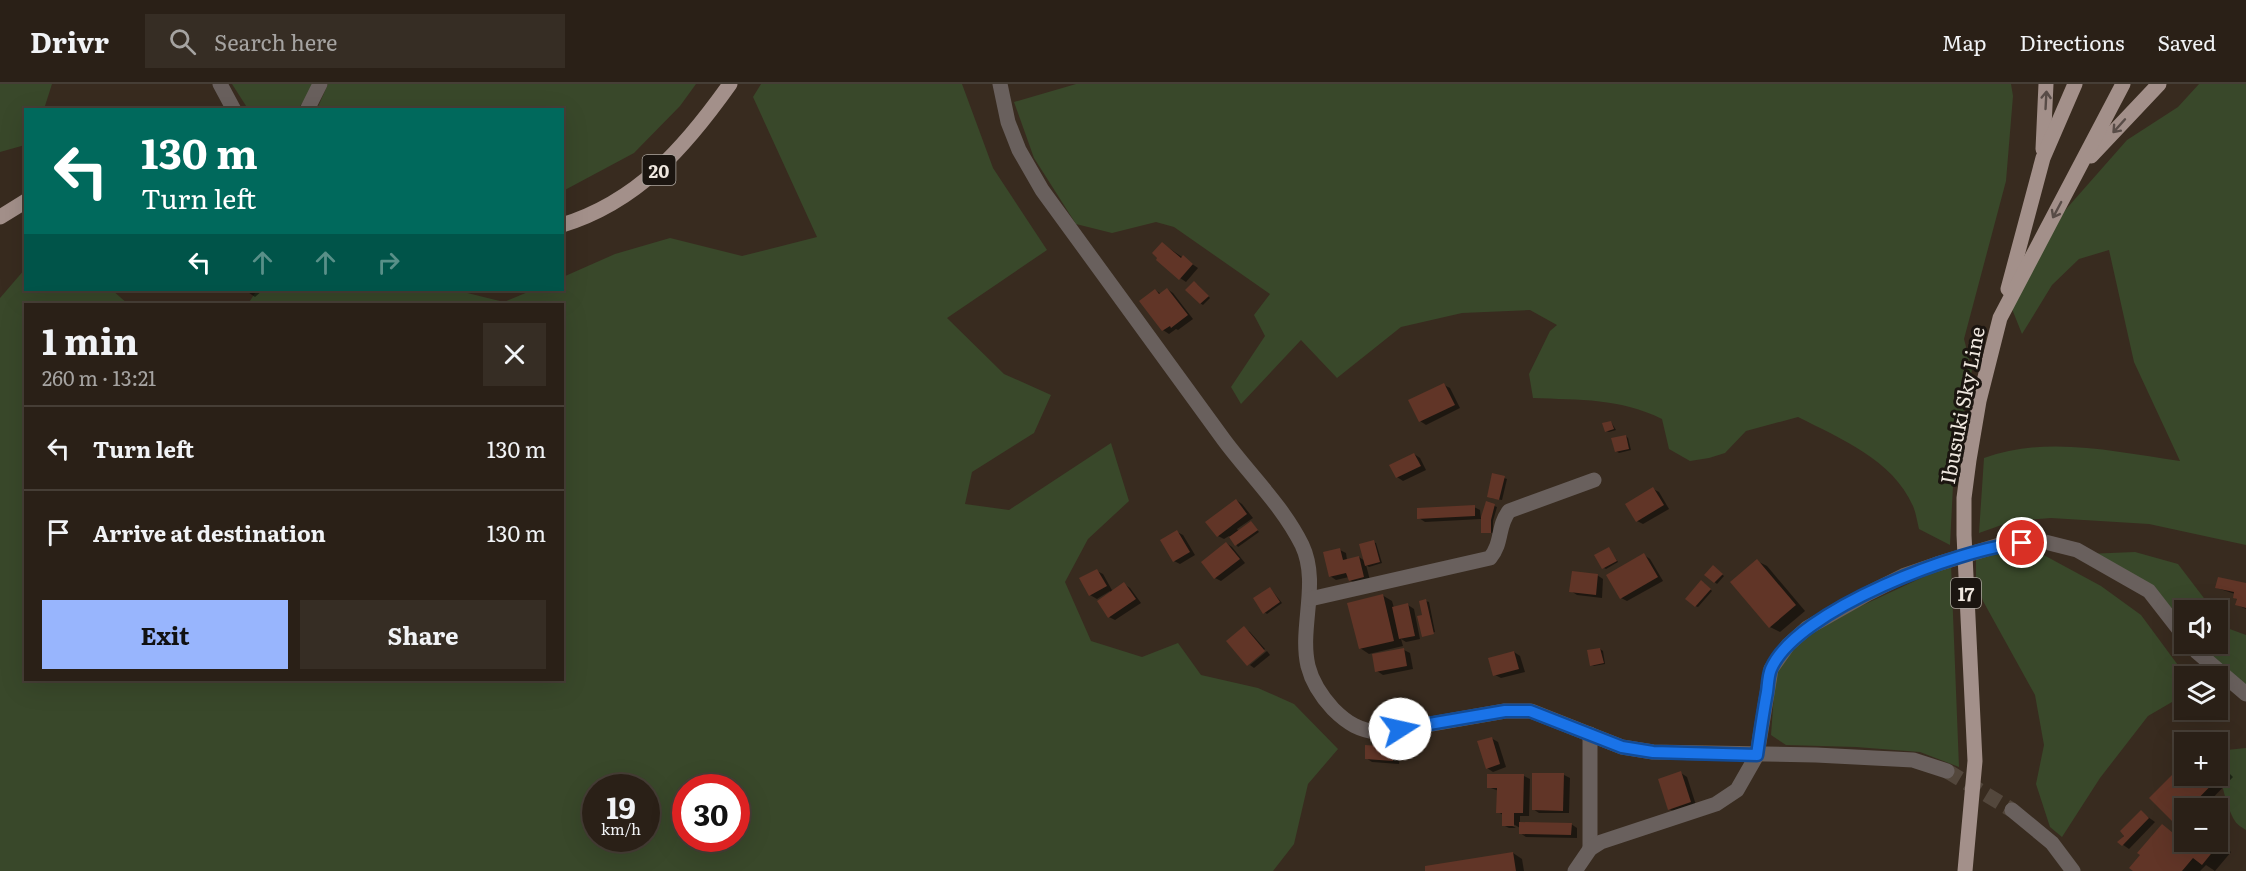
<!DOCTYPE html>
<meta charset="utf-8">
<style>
body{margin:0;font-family:Literata,serif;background:#362d24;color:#f1f3f6;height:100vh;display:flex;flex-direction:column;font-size:22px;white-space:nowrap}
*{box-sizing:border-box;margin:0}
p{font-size:20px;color:#a5a3a1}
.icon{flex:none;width:33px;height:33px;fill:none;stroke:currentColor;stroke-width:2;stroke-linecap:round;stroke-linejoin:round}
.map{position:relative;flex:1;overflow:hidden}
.drawer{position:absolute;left:24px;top:219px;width:540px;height:378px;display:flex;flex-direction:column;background:#2a2017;border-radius:0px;box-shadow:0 6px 24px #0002,0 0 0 2px #463e36}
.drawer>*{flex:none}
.hud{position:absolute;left:24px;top:24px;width:540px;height:183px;border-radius:0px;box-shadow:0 6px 24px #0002,0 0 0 2px #463e36;background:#00695c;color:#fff;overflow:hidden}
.tools{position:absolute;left:2174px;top:516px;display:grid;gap:12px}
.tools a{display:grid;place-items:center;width:54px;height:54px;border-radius:0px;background:#2a2017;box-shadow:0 6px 24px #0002,0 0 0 2px #463e36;font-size:30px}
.speed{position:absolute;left:582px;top:690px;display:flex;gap:12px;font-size:30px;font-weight:700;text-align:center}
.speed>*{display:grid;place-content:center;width:78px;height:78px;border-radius:50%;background:#2a2017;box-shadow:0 6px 24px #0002,0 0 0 2px #463e36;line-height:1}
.speed small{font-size:15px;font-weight:400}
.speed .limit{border:9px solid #d22;background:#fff;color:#111}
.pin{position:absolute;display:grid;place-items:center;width:51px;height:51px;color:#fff;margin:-26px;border:3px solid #fff;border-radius:50%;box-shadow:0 2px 6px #0007}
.me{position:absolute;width:66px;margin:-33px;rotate:80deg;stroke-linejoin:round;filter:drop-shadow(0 0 4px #0008)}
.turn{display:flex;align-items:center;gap:21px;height:126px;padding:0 18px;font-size:27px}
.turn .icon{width:78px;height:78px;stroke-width:2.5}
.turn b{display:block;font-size:42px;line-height:51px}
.lanes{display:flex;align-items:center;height:57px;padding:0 18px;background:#0003;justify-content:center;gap:30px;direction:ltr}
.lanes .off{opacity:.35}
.round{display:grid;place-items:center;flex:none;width:63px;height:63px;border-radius:0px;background:#362d24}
.overview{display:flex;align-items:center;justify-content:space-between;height:102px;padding:0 18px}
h1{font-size:36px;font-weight:700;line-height:45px}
.cta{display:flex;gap:12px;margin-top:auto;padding:12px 18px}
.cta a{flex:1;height:69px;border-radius:0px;background:#98b5fd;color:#111;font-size:24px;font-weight:700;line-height:69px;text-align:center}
.cta a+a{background:#362d24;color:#f1f3f6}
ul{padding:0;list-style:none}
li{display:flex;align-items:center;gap:18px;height:84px;padding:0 18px;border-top:2px solid #463e36}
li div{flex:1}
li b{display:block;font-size:22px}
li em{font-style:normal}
header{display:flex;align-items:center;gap:36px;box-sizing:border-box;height:84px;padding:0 30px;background:#2a2017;border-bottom:2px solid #463e36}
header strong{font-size:28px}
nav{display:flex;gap:33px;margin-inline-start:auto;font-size:21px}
.search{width:420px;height:54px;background:#362d24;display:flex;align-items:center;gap:15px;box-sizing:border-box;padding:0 21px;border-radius:0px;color:#a5a3a1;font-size:22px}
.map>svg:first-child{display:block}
.green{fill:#39482a;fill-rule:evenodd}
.shadow{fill:#0007}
.building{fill:#613527}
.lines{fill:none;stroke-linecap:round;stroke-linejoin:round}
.minor-tunnel{stroke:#53473c;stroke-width:15;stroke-dasharray:15 8;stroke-linecap:butt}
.minor{stroke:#69605d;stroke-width:15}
.major{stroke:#a3908a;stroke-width:15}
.oneway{stroke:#584c47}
.route-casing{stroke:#114b97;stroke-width:15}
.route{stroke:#1a73e8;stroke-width:10}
.labels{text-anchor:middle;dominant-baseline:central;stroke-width:6;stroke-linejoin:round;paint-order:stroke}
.shield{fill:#1b1510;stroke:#afa8a1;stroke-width:1.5}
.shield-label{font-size:18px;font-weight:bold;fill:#efe7df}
.street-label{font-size:20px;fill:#efe7df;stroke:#1b1510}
</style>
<header>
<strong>Drivr</strong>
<div class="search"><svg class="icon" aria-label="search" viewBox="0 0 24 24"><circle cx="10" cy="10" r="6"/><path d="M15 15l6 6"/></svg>Search here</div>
<nav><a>Map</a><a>Directions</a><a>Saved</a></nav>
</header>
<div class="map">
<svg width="2246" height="787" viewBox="0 0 2246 787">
<rect width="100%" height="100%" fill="#382b1f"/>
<g class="green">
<polygon points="0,0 52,0 44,25 26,26 25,61 0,68"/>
<polygon points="232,0 312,0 309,10 297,26 248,25"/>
<polygon points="328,0 696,0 680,22 634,69 563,107 562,26 317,25"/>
<path d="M761 0H962L993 84 1047 166 947 234 1004 290 1051 311 1034 349 972 388 965 420 1009 426 1111 359 1129 417 1088 455 1065 498 1091 557 1142 573 1178 559 1201 591 1258 604 1294 620 1338 665 1308 700 1294 760 1273 787H0V214L25 185 26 206H112L128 220H26V596H562V220H248L257 206H455L504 218 533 206H562L563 193 615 170 670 154 742 172 817 153 753 13ZM596 704H646V754H596ZM686 704H736V754H686Z"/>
<path d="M1076 0H2011L2013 12 2006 97 1964 255 1972 286 1954 382 1950 461 1919 445C1917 437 1916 429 1913 422 1892 375 1841 355 1798 333L1746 347 1725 369 1709 374 1690 377 1669 365 1662 335C1620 314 1580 316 1533 314L1529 290 1550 247 1557 241 1530 226 1462 229 1401 243 1337 294 1301 256 1241 320 1231 303 1265 252 1254 231 1270 210 1174 143 1156 138 1112 149 1076 140 1034 74 1014 18Z"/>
<path d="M2199 0H2246V461L2149 440 2051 434 2013 437 1979 449 1984 374C2047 351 2116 368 2180 377L2134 278 2109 166 2079 175 2052 201 2022 250 2012 225 2045 149 2127 56 2178 23Z"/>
<polygon points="2003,466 2040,469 2101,502 2141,531 2186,592 2184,592 2184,611 2148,632 2100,694 2062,753 2050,743 2036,700 2044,661 2035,611 1983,517 1976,496 1976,473"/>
<polygon points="2135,468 2178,480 2213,526 2184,526 2184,555 2144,498 2086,470"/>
<polygon points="1951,480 1959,683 1920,668 1856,663 1786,661 1771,651 1776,583 1810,550 1859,523"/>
<polygon points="2217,532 2227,544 2246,551 2246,608 2188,560 2217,560"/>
<path d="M2246 664V746C2243 744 2237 741 2235 737 2226 723 2217 684 2217 667Z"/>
</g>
<g class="shadow">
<polygon points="1163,160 1198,184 1186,198 1180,194"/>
<polygon points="1197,200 1210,214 1203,221 1200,219"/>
<polygon points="1167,205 1173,209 1193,235 1178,246 1176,245 1169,250 1163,246 1141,217 1155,206 1161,210"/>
<polygon points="245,206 263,206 255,213"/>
<polygon points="1444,301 1450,304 1460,324 1426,341 1420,337"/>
<polygon points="1611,338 1616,346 1609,348 1606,347"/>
<polygon points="1626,352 1628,354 1631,366 1619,369 1616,367"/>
<polygon points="1414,370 1420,374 1426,386 1403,397 1397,393"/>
<polygon points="1504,394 1507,395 1502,416 1491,414"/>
<polygon points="1653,405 1659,408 1669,425 1643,440 1637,437"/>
<polygon points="1236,416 1242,420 1253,434 1237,445 1239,448 1251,439 1259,448 1238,463 1229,452 1224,455 1218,452"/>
<polygon points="1487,419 1497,423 1493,437 1493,449 1482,448"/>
<polygon points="1474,423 1480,426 1481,435 1425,438 1419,434"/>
<polygon points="1177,448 1183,451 1195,471 1180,480 1174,477"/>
<polygon points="1373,458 1376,459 1382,479 1369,483 1366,481 1370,496 1356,500 1350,496 1349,493 1336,496 1330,492 1340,466 1346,469 1347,476 1359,473 1365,477"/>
<polygon points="1226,459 1232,463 1245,479 1221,497 1215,494"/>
<polygon points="1609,465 1618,478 1606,485 1604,484"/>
<polygon points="1644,471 1650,475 1663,497 1627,517 1621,514"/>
<polygon points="1757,477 1767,482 1805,527 1780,548 1770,543 1732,498"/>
<polygon points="1715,485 1724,492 1717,500 1706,491"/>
<polygon points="1097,487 1103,490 1113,508 1124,500 1130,504 1141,519 1115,536 1109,533 1110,507 1097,515 1090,511"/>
<polygon points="1597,491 1603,495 1602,514 1577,511 1571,507"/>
<polygon points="1704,499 1712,507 1698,523 1695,522"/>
<polygon points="2246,500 2246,525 2237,521 2238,516 2235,514 2235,510 2217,504"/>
<polygon points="1270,504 1282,519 1267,530 1264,528"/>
<polygon points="1382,511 1392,517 1394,524 1408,521 1414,525 1420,555 1406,558 1401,555 1403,562 1369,570 1360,564"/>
<polygon points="1426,517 1429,518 1435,548 1423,551"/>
<polygon points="1244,544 1250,548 1265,565 1248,579"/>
<polygon points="1600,565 1603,567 1605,580 1594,582 1591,581"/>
<polygon points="1404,566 1410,569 1413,585 1383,591 1377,587"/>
<polygon points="1267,567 1270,571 1254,584 1250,581"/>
<polygon points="1514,568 1520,572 1525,588 1501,594 1495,591"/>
<polygon points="1491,654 1498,658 1506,683 1493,688 1487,684"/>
<polygon points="1367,663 1394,664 1400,668 1399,680 1372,678 1366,674"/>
<polygon points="2217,677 2233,693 2203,724 2184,724 2184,743 2175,738 2184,681 2184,692 2217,692"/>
<polygon points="1681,689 1687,693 1696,721 1676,728 1669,725"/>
<polygon points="1564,691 1570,694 1569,729 1539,729 1533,725"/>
<polygon points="1524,692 1530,695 1529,732 1520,732 1520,740 1571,740 1577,744 1577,754 1526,753 1520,749 1520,744 1508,737 1507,739 1516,744 1509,744 1503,741 1503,731 1498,728 1499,707 1488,703"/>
<polygon points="2141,728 2155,738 2129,765 2119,758"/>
<polygon points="2162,742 2184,758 2217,756 2231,768 2215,787 2206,781 2200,787 2133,787"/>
<polygon points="1513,769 1522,775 1524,787 1427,787"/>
</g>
<g class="building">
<polygon points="1162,158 1181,174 1183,171 1193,180 1179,196 1156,176 1157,174 1152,169"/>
<polygon points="1194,197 1209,212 1200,220 1185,206"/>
<polygon points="1167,204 1188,231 1171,244 1170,242 1162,247 1139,217 1155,205 1159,210"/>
<polygon points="1444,299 1455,321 1419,338 1408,316"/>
<polygon points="1611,337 1614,345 1605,348 1602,339"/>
<polygon points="1626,351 1629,365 1615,368 1611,354"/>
<polygon points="1414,369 1421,382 1396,394 1389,381"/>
<polygon points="1492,389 1505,392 1499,416 1487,413"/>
<polygon points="1653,403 1664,421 1636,438 1625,420"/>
<polygon points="1236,415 1247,430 1217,453 1205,438"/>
<polygon points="1486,417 1495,420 1491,436 1491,449 1481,449 1481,433"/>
<polygon points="1475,421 1475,432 1417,435 1417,424"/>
<polygon points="1251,437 1258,446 1235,462 1229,453"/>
<polygon points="1177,446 1190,468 1173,478 1160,456"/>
<polygon points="1374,456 1380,478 1365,482 1359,460"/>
<polygon points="1226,458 1240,475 1214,495 1201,478"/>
<polygon points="1609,463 1617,477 1602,485 1594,471"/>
<polygon points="1340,464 1343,476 1359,472 1364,493 1349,497 1346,489 1329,493 1323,468"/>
<polygon points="1644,469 1658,493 1620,515 1606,491"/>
<polygon points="1757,475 1796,521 1769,544 1730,498"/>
<polygon points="1713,481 1723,490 1714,499 1704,491"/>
<polygon points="1097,485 1107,502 1089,512 1079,494"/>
<polygon points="1572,487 1598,490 1596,511 1569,508"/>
<polygon points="2218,493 2246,499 2246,524 2235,521 2237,515 2233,514 2234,508 2215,504"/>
<polygon points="1701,496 1711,505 1695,523 1685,515"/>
<polygon points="1124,498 1136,515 1108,534 1097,517"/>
<polygon points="1270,503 1280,518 1263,530 1253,514"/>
<polygon points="1383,510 1394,557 1359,565 1347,519"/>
<polygon points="1426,515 1434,550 1422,553 1417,532 1422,531 1419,517"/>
<polygon points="1408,519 1415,552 1399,555 1392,523"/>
<polygon points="1244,542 1265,567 1247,582 1226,557"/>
<polygon points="1404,564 1407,582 1375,588 1372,570"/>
<polygon points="1600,564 1604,579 1590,582 1587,566"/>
<polygon points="1514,567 1519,585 1493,592 1488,574"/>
<polygon points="1492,653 1500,680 1486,685 1477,657"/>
<polygon points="1365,661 1394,663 1393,677 1365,675"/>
<polygon points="2184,679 2184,692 2217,692 2217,679 2225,687 2190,723 2191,724 2184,724 2184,729 2174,739 2149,714"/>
<polygon points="1681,687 1691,718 1668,726 1658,695"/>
<polygon points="1532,689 1564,689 1563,727 1532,726"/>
<polygon points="1487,690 1524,690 1523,729 1514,729 1514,742 1502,742 1502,729 1496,729 1497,704 1487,704"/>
<polygon points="2141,726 2149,734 2122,762 2117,758 2124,752 2120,747"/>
<polygon points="1519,738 1572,739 1571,751 1519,750"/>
<polygon points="2162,740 2184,758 2216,758 2219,760 2202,781 2193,774 2182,787 2133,787 2129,784 2140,771 2137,769"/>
<polygon points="1513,768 1516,787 1425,787 1425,782"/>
</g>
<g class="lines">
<polyline class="minor-tunnel" points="1947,687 2012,726"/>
<g class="minor">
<polyline points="220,0 234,26"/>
<path d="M1000 0 1008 38 1019 66 1042 106C1103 189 1163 273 1224 356 1250 391 1282 421 1302 461 1320 499 1299 543 1308 582 1312 598 1322 613 1333 625 1348 640 1359 646 1380 649L1505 627H1531L1622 663 1653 668 1816 671 1913 676 1947 687"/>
<polyline points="307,26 320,0"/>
<path d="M1310 515 1490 474C1503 458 1497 443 1509 427L1594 396"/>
<polyline points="2190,560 2197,568 2246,610"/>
<polyline points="1590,650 1590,765"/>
<polyline points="2012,726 2052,759 2073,787"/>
<polyline points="1575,787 1590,765 1601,758 1716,720 1737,706 1757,671 1771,585 1788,561 1807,544 1869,509 1905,491 1937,480 2003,460 2041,457 2077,466 2149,507 2184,552"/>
</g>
<g class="major">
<polyline points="2043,65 2046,0"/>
<polyline points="2091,72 2159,0"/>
<polyline points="0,133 26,117"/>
<path d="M562 141C638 118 686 62 730 0"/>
<polyline points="2008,205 2043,74 2075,0"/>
<polyline points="1965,787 1975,677 1964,451 1964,414 1969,376 1979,317 2000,234 2123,0"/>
</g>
</g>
<defs><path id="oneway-shaft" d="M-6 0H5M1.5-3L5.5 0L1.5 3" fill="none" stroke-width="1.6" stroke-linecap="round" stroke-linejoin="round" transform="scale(1.5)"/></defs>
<g class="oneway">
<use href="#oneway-shaft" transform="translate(2046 16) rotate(-87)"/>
<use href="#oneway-shaft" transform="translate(2119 42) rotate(132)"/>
<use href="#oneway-shaft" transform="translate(2057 126) rotate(118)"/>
</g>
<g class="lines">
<g class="route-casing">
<path id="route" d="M1400 645 1505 627H1530L1622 663 1653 668 1757 671C1760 650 1763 629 1767 608 1768 601 1768 592 1771 585 1796 526 1961 464 2022 459"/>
</g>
<use href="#route" class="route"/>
</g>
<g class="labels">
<g class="shield">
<rect x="642.5" y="71" width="33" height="30" rx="4.5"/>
<rect x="1951" y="494" width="30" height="30" rx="4.5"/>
</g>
<g class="shield-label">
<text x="659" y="86">20</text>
<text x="1966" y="509">17</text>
</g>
<g class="street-label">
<text transform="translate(1961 321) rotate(-79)">Ibusuki Sky Line</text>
</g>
</g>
</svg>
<div class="tools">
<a><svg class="icon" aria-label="sound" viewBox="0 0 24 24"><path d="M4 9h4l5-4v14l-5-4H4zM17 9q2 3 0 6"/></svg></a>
<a><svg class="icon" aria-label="layers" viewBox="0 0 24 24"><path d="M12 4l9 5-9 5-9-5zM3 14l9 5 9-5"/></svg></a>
<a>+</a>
<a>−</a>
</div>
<div class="speed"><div>19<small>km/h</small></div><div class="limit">30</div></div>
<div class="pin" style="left:2022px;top:459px;background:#d93025"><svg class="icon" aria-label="arrive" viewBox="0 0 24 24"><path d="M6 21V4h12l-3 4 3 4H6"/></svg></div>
<svg class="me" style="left:1400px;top:645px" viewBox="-20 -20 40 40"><circle r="19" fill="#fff"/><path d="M0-13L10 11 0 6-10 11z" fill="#1a73e8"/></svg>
<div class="hud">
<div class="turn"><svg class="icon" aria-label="left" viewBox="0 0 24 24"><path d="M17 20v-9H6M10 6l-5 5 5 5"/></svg><div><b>130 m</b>Turn left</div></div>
<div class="lanes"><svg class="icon" aria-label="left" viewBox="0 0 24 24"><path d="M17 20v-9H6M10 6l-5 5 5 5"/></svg><svg class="icon off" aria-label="ahead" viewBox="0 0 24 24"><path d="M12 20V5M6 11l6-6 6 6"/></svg><svg class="icon off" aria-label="ahead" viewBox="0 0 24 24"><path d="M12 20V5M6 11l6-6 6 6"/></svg><svg class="icon off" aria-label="right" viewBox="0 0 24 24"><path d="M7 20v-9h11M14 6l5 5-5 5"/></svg></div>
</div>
<section class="drawer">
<div class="overview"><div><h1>1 min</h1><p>260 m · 13:21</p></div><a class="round"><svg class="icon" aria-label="close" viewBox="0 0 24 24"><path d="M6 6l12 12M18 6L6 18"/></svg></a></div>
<ul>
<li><svg class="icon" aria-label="left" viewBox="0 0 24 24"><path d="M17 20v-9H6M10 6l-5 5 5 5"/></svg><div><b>Turn left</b></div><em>130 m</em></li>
<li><svg class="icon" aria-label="arrive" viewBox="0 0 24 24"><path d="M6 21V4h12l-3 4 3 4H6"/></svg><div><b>Arrive at destination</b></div><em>130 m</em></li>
</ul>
<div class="cta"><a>Exit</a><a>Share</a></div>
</section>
</div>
